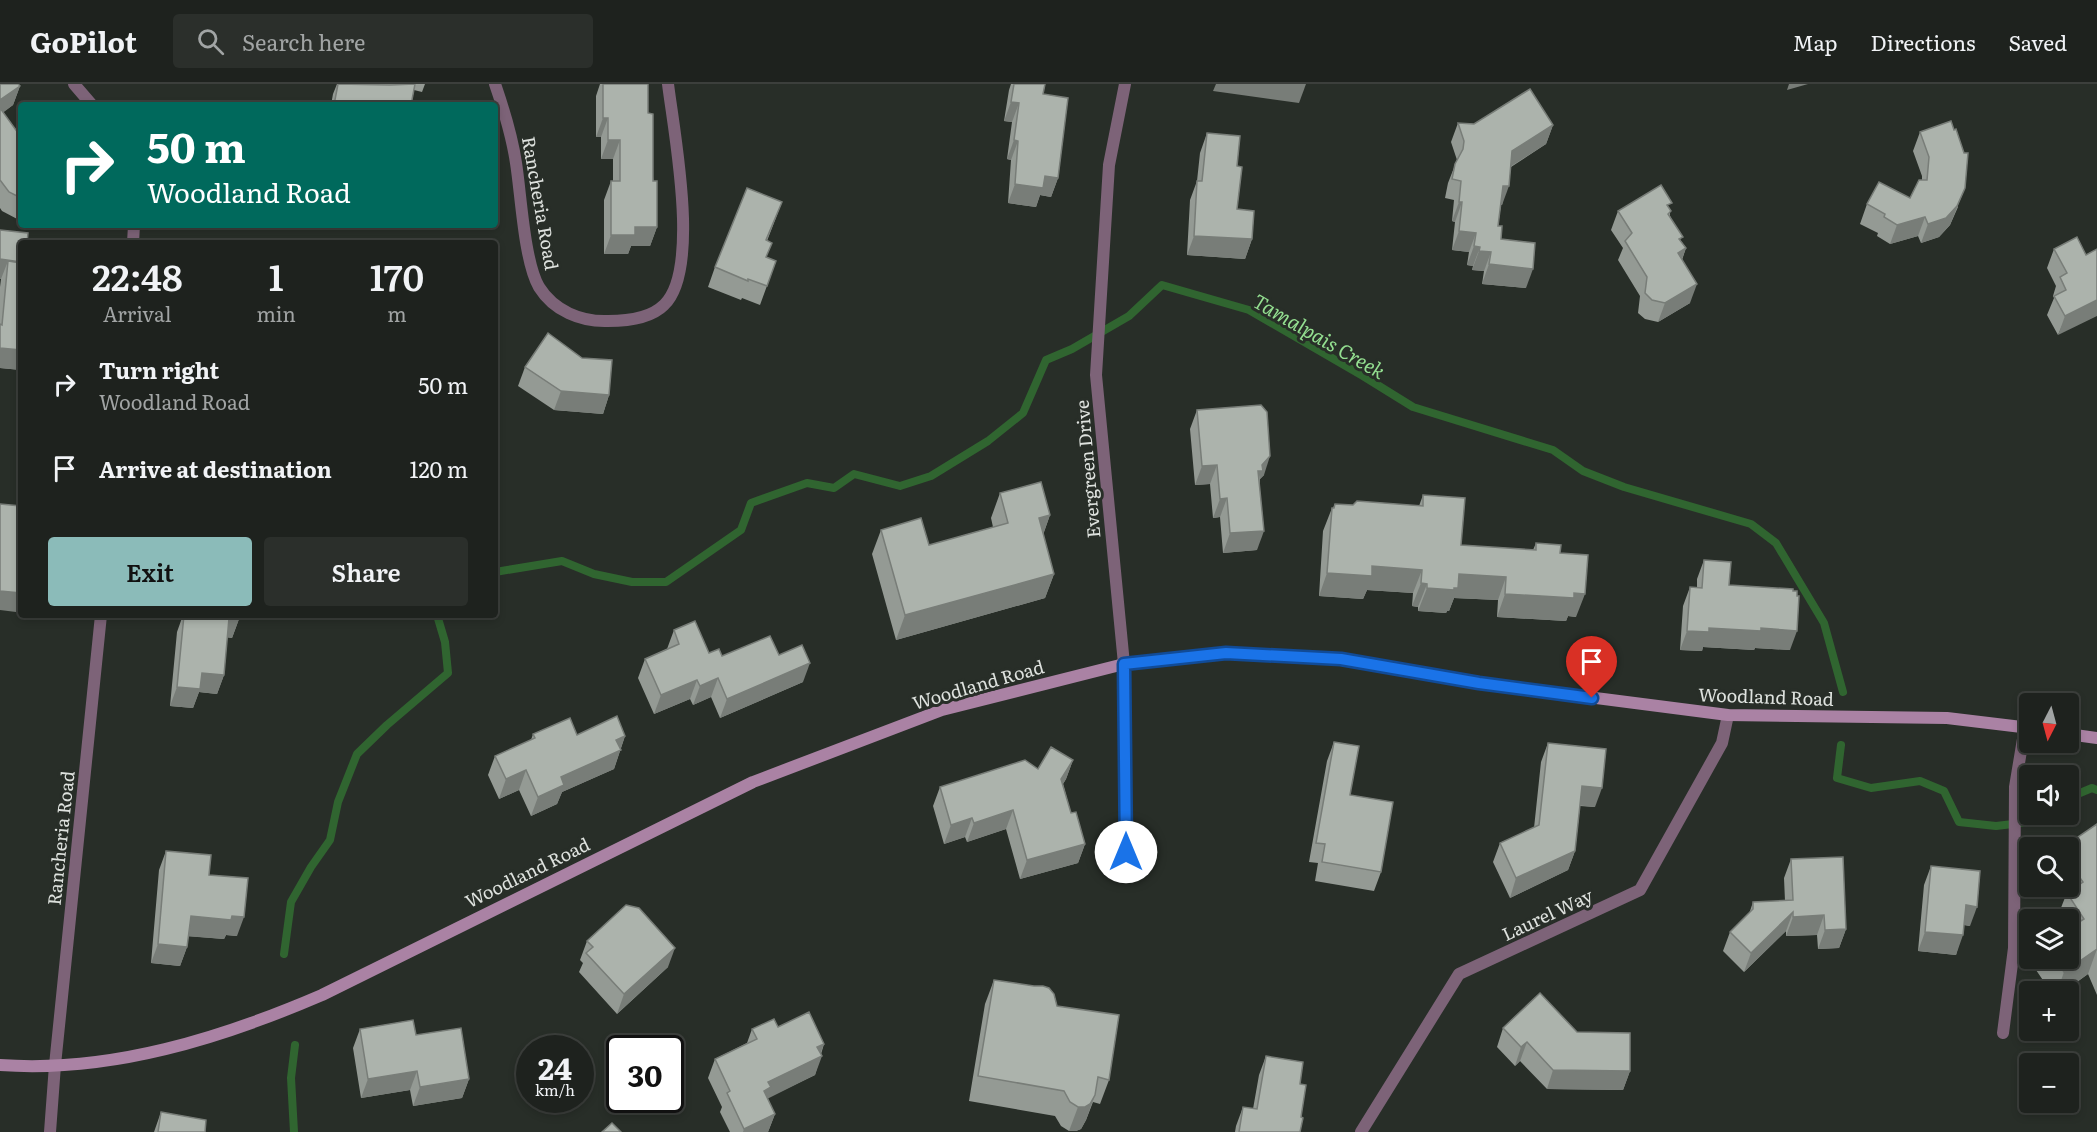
<!DOCTYPE html>
<meta charset="utf-8">
<style>
body{margin:0;font-family:Literata,serif;background:#2b2f2b;color:#f1f3f6;height:100vh;display:flex;flex-direction:column;font-size:22px;white-space:nowrap}
*{box-sizing:border-box;margin:0}
p{font-size:20px;color:#a1a4a4}
.icon{flex:none;width:33px;height:33px;fill:none;stroke:currentColor;stroke-width:2;stroke-linecap:round;stroke-linejoin:round}
.map{position:relative;flex:1;overflow:hidden}
.details{position:absolute;left:18px;top:156px;width:480px;height:378px;display:flex;flex-direction:column;background:#1e221e;border-radius:6px;box-shadow:0 3px 9px #0003,0 0 0 2px #3c3f3c}
.details>*{flex:none}
.banner{position:absolute;left:18px;top:18px;width:480px;height:126px;border-radius:6px;box-shadow:0 3px 9px #0003,0 0 0 2px #3c3f3c;background:#00695c;color:#fff;overflow:hidden}
.needle{width:39px;rotate:186deg}
.tools{position:absolute;left:2019px;top:609px;display:grid;gap:12px}
.tools a{display:grid;place-items:center;width:60px;height:60px;border-radius:6px;background:#1e221e;box-shadow:0 3px 9px #0003,0 0 0 2px #3c3f3c;font-size:30px}
.speed{position:absolute;left:516px;top:951px;display:flex;gap:12px;font-size:30px;font-weight:700;text-align:center}
.speed>*{display:grid;place-content:center;width:78px;height:78px;border-radius:50%;background:#1e221e;box-shadow:0 3px 9px #0003,0 0 0 2px #3c3f3c;line-height:1}
.speed small{font-size:15px;font-weight:400}
.speed .limit{border:3px solid #111;border-radius:9px;background:#fff;color:#111}
.pin{position:absolute;display:grid;place-items:center;width:51px;height:51px;color:#fff;margin:-62px -26px;border-radius:50% 50% 50% 0;rotate:-45deg;box-shadow:0 0 6px #0007}
.pin .icon{rotate:45deg}
.me{position:absolute;width:66px;margin:-33px;rotate:0deg;stroke-linejoin:round;filter:drop-shadow(0 0 4px #0008)}
.turn{display:flex;align-items:center;gap:21px;height:126px;padding:0 30px;font-size:27px}
.turn .icon{width:78px;height:78px;stroke-width:2.5}
.turn b{display:block;font-size:42px;line-height:51px}
.eta{display:flex;justify-content:space-evenly;align-items:center;height:102px;text-align:center}
.eta b{font-size:36px;font-weight:600;line-height:42px}
.action{display:flex;gap:12px;margin-top:auto;padding:12px 30px}
.action a{flex:1;height:69px;border-radius:6px;background:#8bbbb9;color:#111;font-size:24px;font-weight:600;line-height:69px;text-align:center}
.action a+a{background:#2b2f2b;color:#f1f3f6}
ul{padding:0;list-style:none}
li{display:flex;align-items:center;gap:18px;height:84px;padding:0 30px}
li div{flex:1}
li b{display:block;font-size:22px}
li em{font-style:normal}
header{display:flex;align-items:center;gap:36px;box-sizing:border-box;height:84px;padding:0 30px;background:#1e221e;border-bottom:2px solid #3c3f3c}
header strong{font-size:28px}
nav{display:flex;gap:33px;margin-inline-start:auto;font-size:21px}
.search{width:420px;height:54px;background:#2b2f2b;display:flex;align-items:center;gap:15px;box-sizing:border-box;padding:0 21px;border-radius:6px;color:#a1a4a4;font-size:22px}
.map>svg:first-child{display:block}
.lines{fill:none;stroke-linecap:round;stroke-linejoin:round}
.stream{stroke:#306530;stroke-width:8}
.street{stroke:#7d6378;stroke-width:12}
.secondary{stroke:#aa82a4;stroke-width:12}
.wall{fill:#949a94}
.shaded-wall{fill:#787d78}
.building{fill:#acb3ac;stroke:#787d78;stroke-width:1.5}
.route-casing{stroke:#114b97;stroke-width:15}
.route{stroke:#1a73e8;stroke-width:10}
.labels{text-anchor:middle;dominant-baseline:central;stroke-width:6;stroke-linejoin:round;paint-order:stroke}
.street-label{font-size:18px;fill:#dee2de;stroke:#282e28}
.water-label{font-size:20px;font-style:italic;fill:#93de90;stroke:#282e28}
</style>
<header>
<strong>GoPilot</strong>
<div class="search"><svg class="icon" aria-label="search" viewBox="0 0 24 24"><circle cx="10" cy="10" r="6"/><path d="M15 15l6 6"/></svg>Search here</div>
<nav><a>Map</a><a>Directions</a><a>Saved</a></nav>
</header>
<div class="map">
<svg width="2097" height="1048" viewBox="0 0 2097 1048">
<rect width="100%" height="100%" fill="#282e28"/>
<g class="lines">
<g class="stream">
<polyline points="495,488 562,477 594,490 632,498 666,498 741,446 751,419 807,399 834,404 854,390 900,402 931,392 988,357 1023,329 1046,276 1072,265 1129,232 1162,201 1249,226 1363,292 1413,323 1553,366 1583,387 1624,403 1751,440 1776,459 1824,539 1843,608"/>
<polyline points="1841,661 1837,694 1871,704 1920,697 1944,707 1959,738 1996,742 2039,737 2045,730"/>
<polyline points="2068,714 2092,704 2097,706"/>
<polyline points="284,870 291,818 311,783 330,756 338,718 357,670 387,641 448,589 445,558 437,531"/>
<polyline points="294,1048 291,994 295,961"/>
</g>
<g class="street">
<polyline points="74,0 92,21"/>
<path d="M495 0C504 26 512 52 516 79 521 110 524 177 539 203 554 227 581 238 608 237 627 237 650 235 664 221 701 186 674 49 668 0"/>
<polyline points="1125,0 1109,81 1096,291 1124,580 1126,768"/>
<polyline points="133,159 134,141"/>
<polyline points="2003,949 2014,864 2015,703 2025,643"/>
<polyline points="50,1048 55,981 101,531"/>
<polyline points="1361,1048 1459,890 1640,806 1722,659 1728,631"/>
</g>
<g class="secondary">
<polyline points="2068,650 2097,654"/>
<path d="M0 981C111 989 222 954 322 911L753 698 942 626 1124 580 1226 569 1341 575 1479 599 1728 631 1947 634 2030 644"/>
</g>
</g>
<g class="wall">
<polygon points="0,0 20,2 13,21 3,28 21,53 21,137 2,127 0,124"/>
<polygon points="337,0 425,0 422,8 414,6 411,21 331,21 333,10"/>
<polygon points="600,0 648,0 648,29 657,143 650,162 631,162 628,170 604,170 604,116 611,97 613,97 613,75 601,75 601,53 596,53 596,12"/>
<polygon points="1011,0 1045,0 1043,10 1058,94 1051,113 1040,111 1036,123 1008,119 1011,76 1007,75 1012,38 1004,37 1009,6"/>
<polygon points="1458,39 1474,40 1553,41 1546,60 1511,83 1502,121 1501,121 1498,142 1501,155 1526,204 1482,200 1484,187 1472,186 1473,182 1467,181 1469,168 1452,166 1455,138 1452,137 1454,116 1445,114 1448,99 1457,76 1451,58"/>
<polygon points="1920,48 1958,123 1950,141 1939,153 1921,159 1918,152 1890,160 1877,152 1878,149 1860,140 1867,120 1910,114 1922,96 1922,92 1913,67"/>
<polygon points="1207,49 1237,82 1237,125 1252,155 1245,175 1187,171 1190,116 1197,97 1200,69"/>
<polygon points="782,118 767,157 766,173 776,177 760,221 742,214 741,216 708,203 715,183"/>
<polygon points="1670,124 1670,132 1681,157 1686,164 1682,176 1690,219 1658,238 1645,235 1638,229 1640,212 1618,176 1623,164 1611,146 1618,127"/>
<polygon points="0,146 21,159 21,286 0,284 0,203 1,195 0,195"/>
<polygon points="2054,165 2086,171 2097,165 2058,251 2047,231 2054,214 2053,212 2056,202 2047,184"/>
<polygon points="525,283 609,311 603,330 554,326 518,302"/>
<polygon points="1197,326 1264,391 1260,395 1257,466 1223,469 1220,433 1213,434 1210,400 1195,401 1190,345"/>
<polygon points="1000,409 1050,431 1043,451 1054,490 1045,514 896,556 872,470 881,446 929,461 993,443 991,434"/>
<polygon points="1423,411 1461,461 1533,466 1536,459 1560,469 1576,533 1568,532 1566,537 1497,533 1498,516 1454,514 1449,527 1447,527 1446,529 1418,527 1418,523 1412,522 1413,509 1367,506 1363,515 1319,512 1323,447 1332,424 1333,424 1335,420 1353,421 1419,422"/>
<polygon points="1704,476 1729,501 1790,566 1755,564 1754,566 1703,563 1702,567 1680,566 1683,522 1690,503 1697,503 1697,495"/>
<polygon points="183,531 240,531 239,535 232,554 227,553 224,591 217,610 199,608 193,624 170,622 177,548"/>
<polygon points="674,546 709,569 722,572 779,571 803,598 720,634 711,613 693,621 690,615 654,630 638,594 645,575 667,565"/>
<polygon points="533,650 577,651 625,652 614,685 562,708 557,720 531,732 519,706 499,715 488,691 495,672 531,656"/>
<polygon points="1334,658 1350,711 1381,788 1374,807 1315,797 1318,779 1309,778 1327,677"/>
<polygon points="1548,659 1595,723 1580,722 1575,767 1568,786 1510,814 1493,778 1500,759 1534,744 1541,678"/>
<polygon points="1073,676 1066,695 1063,700 1071,729 1085,760 1078,779 1020,795 1006,745 967,758 965,753 944,760 933,722 940,703 1038,685"/>
<polygon points="2097,740 2097,911 2088,890 2063,908 2051,908 2036,886 2040,874 2068,874 2068,836 2059,836 2057,834 2066,811 2060,802 2068,802 2068,764"/>
<polygon points="166,767 209,791 237,852 226,851 224,855 188,852 187,863 180,882 151,879 159,786"/>
<polygon points="1791,775 1846,845 1839,864 1818,865 1817,851 1786,852 1786,847 1744,888 1723,867 1730,848 1749,830 1753,818 1785,817 1784,794"/>
<polygon points="1931,782 1970,842 1964,841 1956,871 1918,867 1924,801"/>
<polygon points="587,857 668,883 617,930 579,888 583,879 580,876"/>
<polygon points="994,896 1109,996 1100,1020 1093,1018 1086,1036 1081,1045 1076,1047 1069,1047 1061,1042 1055,1032 969,1017 985,920"/>
<polygon points="778,943 824,960 815,991 767,1014 775,1030 768,1048 730,1048 720,1028 722,1023 708,994 715,975 747,959 752,945"/>
<polygon points="1503,944 1577,948 1630,987 1623,1006 1547,1005 1520,977 1515,982 1497,963"/>
<polygon points="360,945 416,951 469,995 462,1014 413,1022 410,1006 361,1014 353,964"/>
<polygon points="1266,972 1300,1000 1300,1048 1235,1048 1236,1042 1243,1023 1253,1025 1259,991"/>
<polygon points="161,1028 205,1048 154,1048"/>
</g>
<g class="shaded-wall">
<polygon points="1216,0 1306,0 1299,19 1213,7"/>
<polygon points="1789,0 1808,0 1787,6"/>
<polygon points="20,2 13,21 0,31 0,16"/>
<polygon points="1011,18 1019,19 1012,38 1004,37"/>
<polygon points="603,34 608,34 601,53 596,53"/>
<polygon points="1553,41 1546,60 1505,86 1512,67"/>
<polygon points="608,56 620,56 613,75 601,75"/>
<polygon points="1014,56 1018,57 1011,76 1007,75"/>
<polygon points="1045,92 1058,94 1051,113 1040,111 1036,123 1008,119 1015,100"/>
<polygon points="1503,102 1509,102 1502,121 1496,121"/>
<polygon points="1965,104 1950,141 1939,153 1921,159 1928,140"/>
<polygon points="1459,118 1462,118 1455,138 1452,137"/>
<polygon points="1925,133 1918,152 1890,160 1897,141"/>
<polygon points="635,143 657,143 650,162 631,162 628,170 604,170 611,151"/>
<polygon points="1459,147 1476,149 1469,168 1452,166"/>
<polygon points="1194,152 1252,155 1245,175 1187,171"/>
<polygon points="1474,162 1480,163 1473,182 1467,181"/>
<polygon points="1686,164 1679,183 1678,169"/>
<polygon points="1479,167 1491,168 1484,187 1472,186"/>
<polygon points="0,175 21,178 21,192 8,177 1,195 0,195"/>
<polygon points="1489,180 1533,185 1526,204 1482,200"/>
<polygon points="1697,200 1690,219 1658,238 1665,219"/>
<polygon points="2097,216 2097,232 2058,251 2065,232"/>
<polygon points="0,264 21,266 21,286 0,284"/>
<polygon points="561,307 609,311 603,330 554,326"/>
<polygon points="1270,372 1264,391 1260,395 1258,387 1262,381"/>
<polygon points="1217,381 1210,400 1195,401 1202,382"/>
<polygon points="1227,414 1220,433 1213,434 1220,415"/>
<polygon points="1050,431 1041,456 1039,434"/>
<polygon points="1264,447 1257,466 1223,469 1230,449"/>
<polygon points="1372,482 1422,486 1413,509 1367,506 1363,515 1319,512 1327,489"/>
<polygon points="1054,490 1045,514 896,556 905,531"/>
<polygon points="1459,490 1506,493 1498,516 1454,514 1449,527 1447,527 1446,529 1418,527 1427,504"/>
<polygon points="1421,499 1427,500 1418,523 1412,522"/>
<polygon points="0,507 21,509 21,515 16,528 0,526"/>
<polygon points="1574,509 1585,510 1576,533 1568,532 1566,537 1497,533 1505,510"/>
<polygon points="229,534 239,535 232,554 222,553"/>
<polygon points="1709,544 1761,544 1797,547 1790,566 1755,564 1754,566 1703,563 1702,567 1680,566 1687,547"/>
<polygon points="810,579 803,598 720,634 727,615"/>
<polygon points="202,589 224,591 217,610 199,608 193,624 170,622 177,603"/>
<polygon points="718,594 711,613 693,621 700,602"/>
<polygon points="697,596 690,615 654,630 661,611"/>
<polygon points="625,652 614,685 562,708 557,720 531,732 538,713 561,693 616,656"/>
<polygon points="1073,676 1066,695 1054,714 1061,695"/>
<polygon points="526,686 519,706 499,715 506,695"/>
<polygon points="1582,702 1602,704 1595,723 1575,721"/>
<polygon points="1013,726 1006,745 967,758 974,739"/>
<polygon points="972,734 965,753 944,760 951,741"/>
<polygon points="1085,760 1078,779 1020,795 1027,776"/>
<polygon points="1575,767 1568,786 1510,814 1516,794"/>
<polygon points="1966,821 1977,823 1970,842 1959,840"/>
<polygon points="1793,828 1786,847 1744,888 1751,869"/>
<polygon points="1824,831 1817,851 1786,852 1793,833"/>
<polygon points="191,832 232,832 244,833 237,852 226,851 224,855 184,852"/>
<polygon points="1846,845 1839,864 1818,865 1825,846"/>
<polygon points="1925,848 1963,851 1956,871 1918,867"/>
<polygon points="158,860 187,863 180,882 151,879"/>
<polygon points="675,864 668,883 617,930 624,910"/>
<polygon points="2097,865 2088,890 2063,908 2057,908 2064,888"/>
<polygon points="1527,958 1520,977 1515,982 1521,963"/>
<polygon points="824,960 819,973 822,972 815,991 767,1015 764,1007 768,998 817,963"/>
<polygon points="1553,986 1630,987 1623,1006 1547,1005"/>
<polygon points="417,987 410,1006 361,1014 368,995"/>
<polygon points="469,995 462,1014 413,1022 420,1003"/>
<polygon points="1095,1011 1086,1036 1081,1045 1076,1047 1069,1047 1078,1023"/>
<polygon points="775,1030 768,1048 743,1048 744,1045"/>
</g>
<g class="building">
<polygon points="0,0 18,0 20,2 0,16"/>
<polygon points="338,0 390,1 415,0 411,21 334,21"/>
<polygon points="603,0 648,0 648,29 653,30 653,97 657,97 657,143 635,143 635,151 611,151 611,97 620,97 620,56 608,56 608,34 603,34"/>
<polygon points="1014,0 1045,0 1043,10 1068,14 1058,94 1045,92 1043,104 1015,100 1018,57 1014,56 1019,19 1011,18"/>
<polygon points="1530,5 1553,41 1512,67 1509,102 1503,102 1498,142 1502,142 1501,155 1535,159 1533,185 1489,180 1491,168 1479,167 1480,163 1474,162 1476,149 1459,147 1462,118 1459,118 1461,97 1452,95 1455,80 1463,65 1464,57 1458,39 1474,40"/>
<polygon points="0,24 21,53 21,114 9,108 0,96"/>
<polygon points="1951,37 1954,46 1956,45 1964,69 1968,69 1965,104 1957,122 1946,134 1928,140 1925,133 1897,141 1884,133 1885,130 1867,120 1879,98 1910,114 1919,96 1927,96 1929,73 1920,48"/>
<polygon points="1207,49 1240,52 1237,82 1242,83 1237,125 1254,127 1252,155 1194,152 1197,97 1202,97"/>
<polygon points="1661,101 1672,119 1667,121 1671,127 1668,130 1683,153 1679,155 1686,164 1678,169 1697,200 1665,219 1652,216 1645,209 1647,193 1625,157 1632,149 1618,127"/>
<polygon points="747,104 782,118 766,156 772,159 766,173 776,177 767,202 748,195 748,197 715,183"/>
<polygon points="0,146 28,149 27,159 21,159 21,178 0,175"/>
<polygon points="2077,153 2086,171 2097,165 2097,216 2065,232 2054,212 2066,206 2060,193 2067,189 2054,165"/>
<polygon points="8,177 21,179 21,266 0,264 0,240 2,241"/>
<polygon points="548,249 582,274 612,276 609,311 561,307 525,283"/>
<polygon points="1261,321 1267,328 1270,372 1262,381 1263,387 1258,387 1264,447 1230,449 1227,414 1220,415 1217,381 1202,382 1197,326"/>
<polygon points="1041,398 1050,431 1039,434 1054,490 905,531 881,446 921,434 929,461 1008,439 1000,409"/>
<polygon points="1423,411 1465,414 1461,461 1536,466 1536,459 1561,461 1560,469 1588,471 1585,510 1574,509 1574,514 1505,510 1506,493 1459,490 1458,504 1454,504 1454,506 1427,504 1427,500 1421,499 1422,486 1372,482 1372,492 1327,489 1332,424 1334,424 1335,420 1353,421 1357,417 1423,422"/>
<polygon points="0,420 21,422 21,509 0,507"/>
<polygon points="1704,476 1731,478 1729,501 1793,505 1793,507 1797,507 1797,512 1799,512 1797,547 1761,544 1761,547 1709,544 1709,548 1687,547 1690,503 1702,504"/>
<polygon points="184,531 240,531 239,535 229,534 224,591 202,589 200,605 177,603"/>
<polygon points="695,537 709,569 719,565 722,572 770,552 779,571 802,561 810,579 727,615 718,594 700,602 697,596 661,611 645,575 679,560 674,546"/>
<polygon points="617,632 625,652 616,656 621,666 561,693 564,701 538,713 526,686 506,695 495,672 535,654 533,650 570,634 577,651"/>
<polygon points="1334,658 1359,662 1350,711 1393,718 1381,788 1322,778 1325,760 1316,759"/>
<polygon points="1548,659 1606,665 1602,704 1582,702 1575,767 1516,794 1500,759 1539,741"/>
<polygon points="1051,663 1073,676 1061,695 1071,729 1076,728 1085,760 1027,776 1013,726 974,739 972,734 951,741 940,703 1025,676 1038,685"/>
<polygon points="2097,740 2097,865 2064,888 2054,874 2068,874 2068,845 2084,835 2067,809 2083,798 2068,777 2068,764 2062,764"/>
<polygon points="166,767 211,771 209,791 248,794 244,833 232,832 231,836 191,832 187,863 158,860"/>
<polygon points="1843,773 1846,845 1825,846 1824,831 1793,833 1793,828 1751,869 1730,848 1753,825 1753,818 1793,816 1791,775"/>
<polygon points="1931,782 1980,787 1977,823 1966,821 1963,851 1925,848"/>
<polygon points="626,821 639,824 675,864 624,910 586,869 593,863 587,857"/>
<polygon points="994,896 1034,902 1043,902 1049,904 1054,910 1057,922 1119,931 1109,996 1098,993 1095,1011 1090,1020 1085,1023 1078,1023 1070,1018 1064,1007 978,992"/>
<polygon points="1540,909 1577,948 1630,949 1630,987 1553,986 1527,958 1521,963 1503,944"/>
<polygon points="809,928 824,960 817,963 822,972 768,998 771,1003 764,1007 775,1030 744,1045 727,1009 730,1007 715,975 757,955 752,945 774,935 778,943"/>
<polygon points="413,936 416,951 461,944 469,995 420,1003 417,987 368,995 360,945"/>
<polygon points="1266,972 1303,978 1300,1000 1306,1001 1301,1033 1303,1034 1300,1048 1239,1048 1243,1023 1257,1025"/>
<polygon points="161,1028 206,1036 205,1048 158,1048"/>
<polygon points="612,1039 621,1048 602,1048"/>
</g>
<g class="lines">
<g class="route-casing">
<polyline id="route" points="1126,768 1124,580 1226,569 1341,575 1479,599 1592,614"/>
</g>
<use href="#route" class="route"/>
</g>
<g class="labels">
<g class="street-label">
<text transform="translate(541 119) rotate(80)">Rancheria Road</text>
<text transform="translate(1087 385) rotate(-95)">Evergreen Drive</text>
<text transform="translate(978 600) rotate(-16)">Woodland Road</text>
<text transform="translate(1766 612) rotate(2)">Woodland Road</text>
<text transform="translate(60 754) rotate(-84)">Rancheria Road</text>
<text transform="translate(527 788) rotate(-26)">Woodland Road</text>
<text transform="translate(1547 830) rotate(-25)">Laurel Way</text>
</g>
<g class="water-label">
<text transform="translate(1320 251) rotate(30)">Tamalpais Creek</text>
</g>
</g>
</svg>
<div class="tools">
<a><svg class="needle" viewBox="-14 -14 28 28"><path d="M0-13l5 13h-10z" fill="#e53935"/><path d="M0 13l5-13h-10z" fill="#a1a4a4"/></svg></a>
<a><svg class="icon" aria-label="sound" viewBox="0 0 24 24"><path d="M4 9h4l5-4v14l-5-4H4zM17 9q2 3 0 6"/></svg></a>
<a><svg class="icon" aria-label="search" viewBox="0 0 24 24"><circle cx="10" cy="10" r="6"/><path d="M15 15l6 6"/></svg></a>
<a><svg class="icon" aria-label="layers" viewBox="0 0 24 24"><path d="M12 4l9 5-9 5-9-5zM3 14l9 5 9-5"/></svg></a>
<a>+</a>
<a>−</a>
</div>
<div class="speed"><div>24<small>km/h</small></div><div class="limit">30</div></div>
<div class="pin" style="left:1592px;top:614px;background:#d93025"><svg class="icon" aria-label="arrive" viewBox="0 0 24 24"><path d="M6 21V4h12l-3 4 3 4H6"/></svg></div>
<svg class="me" style="left:1126px;top:768px" viewBox="-20 -20 40 40"><circle r="19" fill="#fff"/><path d="M0-13L10 11 0 6-10 11z" fill="#1a73e8"/></svg>
<div class="banner">
<div class="turn"><svg class="icon" aria-label="right" viewBox="0 0 24 24"><path d="M7 20v-9h11M14 6l5 5-5 5"/></svg><div><b>50 m</b>Woodland Road</div></div>
</div>
<section class="details">
<div class="eta">
<div><b>22:48</b><p>Arrival</p></div>
<div><b>1</b><p>min</p></div>
<div><b>170</b><p>m</p></div>
</div>
<ul>
<li><svg class="icon" aria-label="right" viewBox="0 0 24 24"><path d="M7 20v-9h11M14 6l5 5-5 5"/></svg><div><b>Turn right</b><p>Woodland Road</p></div><em>50 m</em></li>
<li><svg class="icon" aria-label="arrive" viewBox="0 0 24 24"><path d="M6 21V4h12l-3 4 3 4H6"/></svg><div><b>Arrive at destination</b></div><em>120 m</em></li>
</ul>
<div class="action"><a>Exit</a><a>Share</a></div>
</section>
</div>
